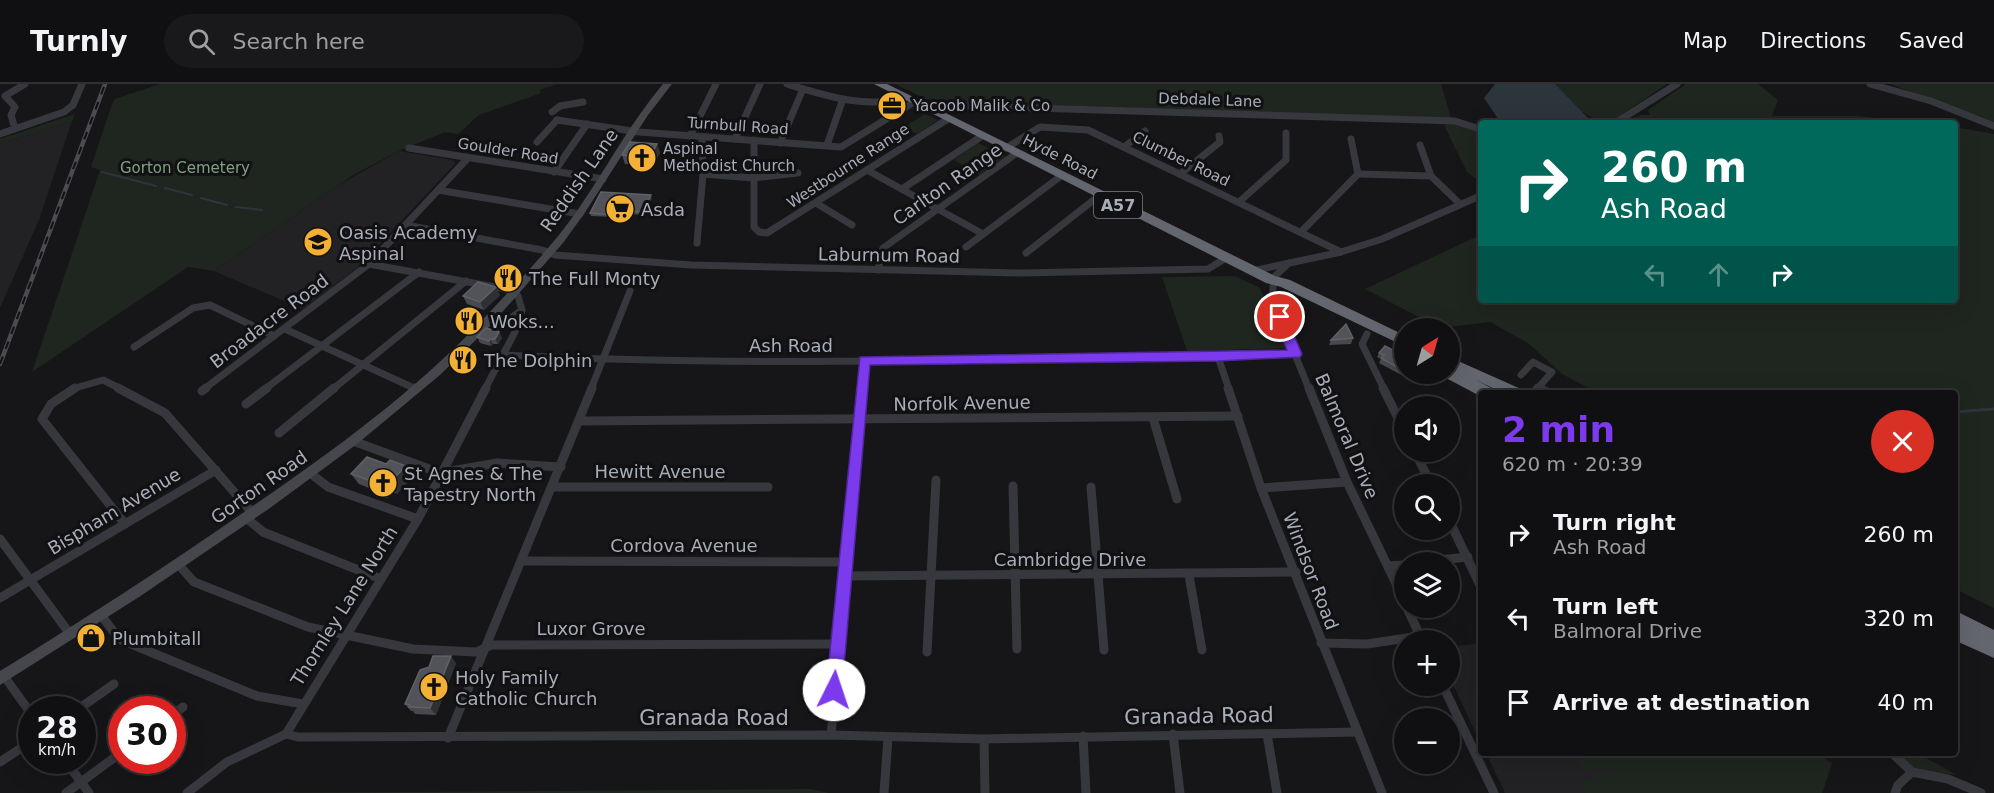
<!DOCTYPE html>
<meta charset="utf-8">
<style>
body{margin:0;font-family:"DejaVu Sans",sans-serif;background:#19191b;color:#f1f3f6;height:100vh;display:flex;flex-direction:column;font-size:22px;white-space:nowrap}
*{box-sizing:border-box;margin:0}
p{font-size:20px;color:#9c9d9f}
.icon{flex:none;width:33px;height:33px;fill:none;stroke:currentColor;stroke-width:2;stroke-linecap:round;stroke-linejoin:round}
.map{position:relative;flex:1;overflow:hidden}
.sheet{position:absolute;left:1478px;top:306px;width:480px;height:366px;display:flex;flex-direction:column;background:#101012;border-radius:6px;box-shadow:0 6px 24px #0002,0 0 0 2px #303032}
.sheet>*{flex:none}
.guide{position:absolute;left:1478px;top:36px;width:480px;height:183px;border-radius:6px;box-shadow:0 6px 24px #0002,0 0 0 2px #303032;background:#00695c;color:#fff;overflow:hidden}
.needle{width:39px;rotate:37deg}
.controls{position:absolute;left:1394px;top:234px;display:grid;gap:12px}
.controls a{display:grid;place-items:center;width:66px;height:66px;border-radius:50%;background:#101012;box-shadow:0 6px 24px #0002,0 0 0 2px #303032;font-size:30px}
.speed{position:absolute;left:18px;top:612px;display:flex;gap:12px;font-size:30px;font-weight:700;text-align:center}
.speed>*{display:grid;place-content:center;width:78px;height:78px;border-radius:50%;background:#101012;box-shadow:0 6px 24px #0002,0 0 0 2px #303032;line-height:1}
.speed small{font-size:15px;font-weight:400}
.speed .limit{border:9px solid #d22;background:#fff;color:#111}
.pin{position:absolute;display:grid;place-items:center;width:51px;height:51px;color:#fff;margin:-26px;border:3px solid #fff;border-radius:50%;box-shadow:0 2px 6px #0007}
.me{position:absolute;width:66px;margin:-33px;rotate:4deg;stroke-linejoin:round;filter:drop-shadow(0 0 4px #0008)}
.turn{display:flex;align-items:center;gap:21px;height:126px;padding:0 24px;font-size:27px}
.turn .icon{width:78px;height:78px;stroke-width:2.5}
.turn b{display:block;font-size:42px;line-height:51px}
.lanes{display:flex;align-items:center;height:57px;padding:0 24px;background:#0003;justify-content:center;gap:30px;direction:ltr}
.lanes .off{opacity:.35}
.round{display:grid;place-items:center;flex:none;width:63px;height:63px;border-radius:32px;background:#19191b}
.headline{display:flex;align-items:center;justify-content:space-between;height:102px;padding:0 24px}
h1{font-size:36px;font-weight:700;line-height:45px;color:#7c3aed}
ul{padding:0;list-style:none}
li{display:flex;align-items:center;gap:18px;height:84px;padding:0 24px}
li div{flex:1}
li b{display:block;font-size:22px}
li em{font-style:normal}
header{display:flex;align-items:center;gap:36px;box-sizing:border-box;height:84px;padding:0 30px;background:#101012;border-bottom:2px solid #303032}
header strong{font-size:28px}
nav{display:flex;gap:33px;margin-inline-start:auto;font-size:21px}
.search{width:420px;height:54px;background:#19191b;display:flex;align-items:center;gap:15px;box-sizing:border-box;padding:0 21px;border-radius:33px;color:#9c9d9f;font-size:22px}
.map>svg:first-child{display:block}
.built{fill:#222225}
.green{fill:#1e261f}
.water{fill:#2c353c}
.lines{fill:none;stroke-linecap:round;stroke-linejoin:round}
.stream-far1{stroke:#2c353c;stroke-width:2}
.stream{stroke:#2c353c;stroke-width:3}
.street-far1{stroke:#37383d;stroke-width:7}
.street{stroke:#37383d;stroke-width:9}
.secondary{fill:#45474d;fill-rule:evenodd}
.highway{fill:#63666e;fill-rule:evenodd}
.rail-casing{stroke:#4a4c52;stroke-width:4.5}
.rail{stroke:#111113;stroke-width:2;stroke-dasharray:8;stroke-linecap:butt}
.wall{fill:#47494d}
.shaded-wall{fill:#2f3033}
.building{fill:#525359;stroke:#5f6168;stroke-width:1.5}
.route{fill:#7c3aed;stroke:#51269a;stroke-width:1.5}
.labels{text-anchor:middle;dominant-baseline:central;stroke-width:6;stroke-linejoin:round;paint-order:stroke}
.far-street-label{font-size:15px;fill:#a8adb8;stroke:#111113}
.far-poi-label{font-size:15px;fill:#a8adb8;stroke:#111113;text-anchor:start}
.far-park-label{font-size:15px;fill:#7fa381;stroke:#111113}
.shield{fill:#111113;stroke:#7b7e86;stroke-width:1.5}
.shield-label{font-size:16px;font-weight:bold;fill:#a8adb8}
.street-label{font-size:18px;fill:#a8adb8;stroke:#111113}
.poi-label{font-size:18px;fill:#a8adb8;stroke:#111113;text-anchor:start}
.near-street-label{font-size:21px;fill:#a8adb8;stroke:#111113}
</style>
<header>
<strong>Turnly</strong>
<div class="search"><svg class="icon" aria-label="search" viewBox="0 0 24 24"><circle cx="10" cy="10" r="6"/><path d="M15 15l6 6"/></svg>Search here</div>
<nav><a>Map</a><a>Directions</a><a>Saved</a></nav>
</header>
<div class="map">
<svg width="1994" height="709" viewBox="0 0 1994 709">
<rect width="100%" height="100%" fill="#161618"/>
<g class="built">
<polygon points="72,37 39,136 0,224 0,60"/>
<polygon points="399,67 452,76 456,79 357,184 303,225 214,187 337,102"/>
<polygon points="1480,559 1480,658 1449,592 1449,563"/>
<polygon points="1486,669 1815,669 1832,679 1822,709 1505,709"/>
</g>
<g class="green">
<polygon points="160,0 557,0 539,6 541,9 479,31 458,50 445,48 399,67 353,91 214,187 188,183 32,288 100,86 91,83 112,20 115,15"/>
<polygon points="895,0 1441,0 1451,34 952,18 926,15"/>
<polygon points="1555,0 1667,0 1609,39 1589,39 1595,35 1581,27"/>
<polygon points="1686,0 1758,0 1778,16 1772,32 1858,32 1920,39 1618,39 1641,31 1650,31 1648,26"/>
<polygon points="1891,0 1994,0 1994,40"/>
<polygon points="75,30 72,37 0,60 0,55"/>
<polygon points="925,30 938,36 917,50 904,43"/>
<polygon points="1451,39 1480,46 1480,98 1467,88 1444,41"/>
<polygon points="1955,43 1994,50 1994,524 1955,505 1954,309 1598,309 1562,290 1528,259 1490,238 1440,244 1365,205 1480,151 1480,216 1954,216"/>
<polygon points="978,59 1006,72 979,91 954,76"/>
<polygon points="1235,192 1260,204 1286,264 1187,267 1162,193"/>
<polygon points="1575,669 1815,669 1832,679 1822,709 1585,709 1579,697 1590,696 1596,690 1613,687 1611,684 1584,687"/>
<polygon points="1897,669 1917,669 1957,691 1915,685"/>
<polygon points="811,705 829,709 247,709"/>
</g>
<polygon class="water" points="1495,0 1555,0 1591,37 1505,39 1499,36 1484,14"/>
<g class="lines">
<g class="stream-far1">
<polyline points="102,88 156,102"/>
<polyline points="165,104 192,111"/>
<polyline points="201,114 227,121"/>
<polyline points="236,123 262,126"/>
</g>
<polyline class="stream" points="1954,328 1994,325"/>
<g class="street-far1">
<path d="M787 0C823 11 868 26 905 13"/>
<polyline points="1870,0 1931,17 1994,42"/>
<polyline points="930,25 939,21 1455,37 1480,45"/>
<polyline points="552,28 560,22 583,18"/>
<polyline points="557,36 639,48 841,63 914,18"/>
<polyline points="1615,39 1677,0"/>
<polyline points="15,45 11,31 15,23 5,12 25,0"/>
<polyline points="0,50 64,28 73,21 82,0"/>
<polyline points="690,52 716,0"/>
<polyline points="735,55 760,0"/>
<polyline points="754,56 754,143 759,148 767,149 948,35"/>
<polyline points="537,58 557,36"/>
<polyline points="780,59 803,5"/>
<polyline points="827,61 843,15"/>
<polyline points="1420,61 1431,92 1460,120"/>
<polyline points="1124,63 1145,47"/>
<polyline points="409,64 603,95"/>
<polyline points="1006,64 1040,43 1088,46 1341,168"/>
<polyline points="867,86 983,150"/>
<polyline points="554,88 587,40"/>
<polyline points="703,90 753,94 798,89"/>
<polyline points="1180,90 1220,58 1219,52"/>
<polyline points="1358,90 1431,92"/>
<polyline points="902,105 982,52"/>
<polyline points="438,106 580,130"/>
<polyline points="1239,118 1286,76 1286,49"/>
<polyline points="816,119 852,141"/>
<polyline points="405,141 542,166 555,171 691,181 1022,189 1208,185 1226,174"/>
<polyline points="1301,148 1358,90 1351,55"/>
<polyline points="697,159 703,90 702,53"/>
<polyline points="966,163 1061,92"/>
<polyline points="1026,169 1100,111"/>
<polyline points="1289,179 1274,193 1272,214 1309,305"/>
<polyline points="369,180 506,205 518,212 522,226 515,248 485,305"/>
<polyline points="878,186 883,164 1017,69"/>
<polyline points="1252,187 1341,168 1382,155 1480,112"/>
<polyline points="496,244 522,226"/>
<polyline points="285,245 416,305"/>
<polyline points="1367,250 1362,260 1384,305"/>
<polyline points="134,263 193,224 210,221 274,252"/>
<path d="M502 271C766 284 1031 274 1295 270"/>
<polyline points="1218,273 1229,305"/>
<polyline points="1521,291 1533,278 1552,288 1537,305"/>
<polyline points="1539,304 1542,305"/>
<polyline points="72,305 103,296 121,305"/>
<polyline points="204,305 369,180 468,74"/>
<polyline points="265,305 419,188"/>
<polyline points="333,305 466,197"/>
<polyline points="591,305 630,207"/>
<polyline points="861,305 864,276"/>
</g>
<g class="street">
<polyline points="75,304 51,320 42,335 125,440"/>
<polyline points="118,304 165,329 249,425 250,437 263,448 381,495"/>
<polyline points="414,304 416,305"/>
<polyline points="1228,304 1261,404 1382,709"/>
<polyline points="1309,304 1347,398 1404,516"/>
<polyline points="1383,304 1404,346"/>
<polyline points="1539,304 1549,309"/>
<polyline points="202,307 206,304"/>
<polyline points="1534,309 1538,304"/>
<polyline points="246,320 267,304"/>
<polyline points="1153,334 1177,415"/>
<polyline points="579,337 1238,332"/>
<polyline points="279,349 334,304"/>
<polyline points="353,357 440,389 497,379 561,383"/>
<polyline points="1415,368 1431,400"/>
<polyline points="310,389 328,403 418,435"/>
<polyline points="1013,402 1017,565"/>
<polyline points="552,403 768,403"/>
<polyline points="1091,403 1104,566"/>
<polyline points="1261,404 1347,398"/>
<polyline points="1449,436 1480,501"/>
<polyline points="0,455 70,550"/>
<polyline points="522,477 846,478"/>
<polyline points="1421,478 1468,473"/>
<polyline points="179,481 194,498 308,543 413,565 476,568 492,561 837,560"/>
<polyline points="1389,482 1404,481"/>
<polyline points="1189,491 1202,566"/>
<polyline points="845,492 1296,488"/>
<polyline points="0,514 216,386"/>
<polyline points="1407,524 1422,556"/>
<polyline points="101,531 119,555 257,612 303,620"/>
<polyline points="1321,559 1367,560 1420,552"/>
<polyline points="927,568 936,396"/>
<polyline points="4,592 32,631"/>
<polyline points="1443,602 1494,709"/>
<polyline points="77,626 114,600"/>
<polyline points="172,631 183,623"/>
<polyline points="286,650 298,653 831,651 984,655 1358,648"/>
<polyline points="286,650 418,435 486,304"/>
<polyline points="1173,650 1180,709"/>
<polyline points="1267,650 1277,709"/>
<polyline points="831,651 862,304"/>
<polyline points="1083,652 1086,709"/>
<polyline points="448,654 592,304"/>
<polyline points="984,655 985,709"/>
<polyline points="1892,669 1912,688"/>
<polyline points="65,676 89,709"/>
<polyline points="0,678 32,657"/>
<polyline points="66,709 122,668"/>
<polyline points="187,709 227,678 286,650"/>
<polyline points="884,709 888,654"/>
<polyline points="1895,709 1898,701 1912,688 1948,695 1981,709"/>
</g>
<path class="secondary" d="M663 0H672L648 31 584 130 563 159 491 241 440 291 357 360 270 424 139 513 0 601V587C85 535 168 481 250 424 333 367 416 307 485 233 517 199 550 165 577 127 606 85 630 39 663 0Z"/>
<g class="highway">
<polygon points="874,0 887,0 1275,192 1290,196 1404,251 1404,262 1281,203 1266,199"/>
<polygon points="1449,273 1521,305 1523,309 1503,309 1476,296 1493,305 1495,309 1480,309 1480,312 1444,293 1442,290 1449,290"/>
<polygon points="1954,526 1994,546 1994,574 1954,556"/>
</g>
<g class="rail-casing">
<polyline id="rail" points="0,280 105,0"/>
</g>
<use href="#rail" class="rail"/>
</g>
<g class="wall">
<polygon points="657,60 660,69 652,82 625,80 622,71"/>
<polygon points="652,114 643,131 616,129 614,133 591,132 590,129"/>
<polygon points="500,211 484,226 467,220 463,212"/>
<polygon points="499,248 502,254 498,260 493,260 491,262 480,259 477,253"/>
<polygon points="1353,254 1351,260 1329,261 1331,256"/>
<polygon points="1379,269 1404,272 1404,290 1417,290 1414,295 1409,295 1379,279 1381,275 1377,273"/>
<polygon points="386,380 406,382 413,392 397,410 393,408 387,414 378,411 374,406 359,400 351,390"/>
<polygon points="456,579 436,631 415,630 413,627 411,627 405,620"/>
</g>
<g class="shaded-wall">
<polygon points="657,60 660,69 652,82 649,74"/>
<polygon points="651,111 652,114 643,131 643,128"/>
<polygon points="496,203 500,211 484,226 480,218"/>
<polygon points="499,248 502,254 498,260 495,255"/>
<polygon points="490,255 493,260 491,262 489,257"/>
<polygon points="406,382 413,392 397,410 389,399"/>
<polygon points="386,398 393,408 387,414 380,404"/>
<polygon points="451,572 456,579 436,631 430,624"/>
</g>
<g class="building">
<polygon points="630,58 657,60 649,74 622,71"/>
<polygon points="601,108 651,111 643,128 615,127 614,131 590,129"/>
<polygon points="478,198 496,203 480,218 463,212"/>
<polygon points="1346,240 1353,254 1331,256"/>
<polygon points="486,244 499,248 495,255 490,255 489,257 477,253"/>
<polygon points="1385,262 1404,272 1404,287 1381,274 1384,271 1379,269"/>
<polygon points="367,373 386,380 390,376 406,382 389,399 386,398 380,404 371,401 374,398 351,390"/>
<polygon points="433,572 451,572 430,624 409,623 410,621 405,620 420,586 429,583"/>
</g>
<polygon class="route" points="1280,229 1286,233 1302,270 1300,273 1218,277 870,281 842,606 840,611 834,613 828,611 826,606 860,273 1287,266 1273,233"/>
<defs>
<g id="office-disc" transform="scale(1.5)"><circle r="9.5" fill="#f2b134" stroke="#111113"/><path d="M-6-3h4V-5.5h4V-3h4V5H-6ZM-1-4.5V-3h2v-1.5ZM-6 0V1H6V0Z" fill="#111"/></g>
<g id="church-disc" transform="scale(1.5)"><circle r="9.5" fill="#f2b134" stroke="#111113"/><path d="M-1.2-6h2.4v3.5h3.3v2.4h-3.3V6h-2.4V-.1h-3.3v-2.4h3.3Z" fill="#111"/></g>
<g id="supermarket-disc" transform="scale(1.5)"><circle r="9.5" fill="#f2b134" stroke="#111113"/><path d="M-6-5.5h2.5l.6 2H6L4.5 2H-2.5L-4.4-4H-6ZM-1.5 3.2a1.3 1.3 0 1 0 .1 0ZM3 3.2a1.3 1.3 0 1 0 .1 0Z" fill="#111"/></g>
<g id="school-disc" transform="scale(1.5)"><circle r="9.5" fill="#f2b134" stroke="#111113"/><path d="M0-5L7-2L0 1L-7-2ZM-4 1L0 2.5L4 1V4Q0 6-4 4Z" fill="#111"/></g>
<g id="restaurant-disc" transform="scale(1.5)"><circle r="9.5" fill="#f2b134" stroke="#111113"/><path d="M-5-6h1v4h1v-4h1v4h1v-4h1v5L-1.5 .5V6h-2V.5L-5-1ZM5-6V6H3V1.5H1.5Q1.5-4 5-6Z" fill="#111"/></g>
<g id="shop-disc" transform="scale(1.5)"><circle r="9.5" fill="#f2b134" stroke="#111113"/><path d="M-5-2.5h2.3a2.7 3.5 0 0 1 5.4 0H5L5.5 6h-11ZM-1.5-2.5h3a1.5 2.3 0 0 0-3 0Z" fill="#111"/></g>
</defs>
<g fill-rule="evenodd">
<use href="#office-disc" x="892" y="22"/>
<use href="#church-disc" x="642" y="74"/>
<use href="#supermarket-disc" x="620" y="125"/>
<use href="#school-disc" x="318" y="158"/>
<use href="#restaurant-disc" x="508" y="194"/>
<use href="#restaurant-disc" x="469" y="237"/>
<use href="#restaurant-disc" x="463" y="276"/>
<use href="#church-disc" x="383" y="399"/>
<use href="#shop-disc" x="91" y="554"/>
<use href="#church-disc" x="434" y="603"/>
</g>
<g class="labels">
<g class="far-street-label">
<text transform="translate(1210 16) rotate(2)">Debdale Lane</text>
<text transform="translate(738 42) rotate(4)">Turnbull Road</text>
<text transform="translate(508 67) rotate(9)">Goulder Road</text>
<text transform="translate(1060 73) rotate(27)">Hyde Road</text>
<text transform="translate(1181 75) rotate(26)">Clumber Road</text>
<text transform="translate(848 82) rotate(-33)">Westbourne Range</text>
</g>
<g class="far-poi-label">
<text x="913" y="22">Yacoob Malik &amp; Co</text>
<text x="663" y="65">Aspinal<tspan x="663" dy="17">Methodist Church</tspan></text>
</g>
<g class="far-park-label">
<text x="185" y="84">Gorton Cemetery</text>
</g>
<rect class="shield" x="1094" y="108" width="48" height="26" rx="4.5"/>
<g class="shield-label">
<text x="1118" y="121">A57</text>
</g>
<g class="street-label">
<text transform="translate(579 96) rotate(-55)">Reddish Lane</text>
<text transform="translate(947 100) rotate(-35)">Carlton Range</text>
<text transform="translate(889 171) rotate(1)">Laburnum Road</text>
<text transform="translate(269 237) rotate(-37)">Broadacre Road</text>
<text x="791" y="261">Ash Road</text>
<text transform="translate(962 319) rotate(-1)">Norfolk Avenue</text>
<text transform="translate(1347 352) rotate(67)">Balmoral Drive</text>
<text x="660" y="387">Hewitt Avenue</text>
<text transform="translate(259 403) rotate(-35)">Gorton Road</text>
<text transform="translate(114 427) rotate(-31)">Bispham Avenue</text>
<text x="684" y="461">Cordova Avenue</text>
<text x="1070" y="475">Cambridge Drive</text>
<text transform="translate(1311 487) rotate(69)">Windsor Road</text>
<text transform="translate(344 522) rotate(-58)">Thornley Lane North</text>
<text x="591" y="544">Luxor Grove</text>
</g>
<g class="poi-label">
<text x="641" y="125">Asda</text>
<text x="339" y="148">Oasis Academy<tspan x="339" dy="21">Aspinal</tspan></text>
<text x="529" y="194">The Full Monty</text>
<text x="490" y="237">Woks...</text>
<text x="484" y="276">The Dolphin</text>
<text x="404" y="389">St Agnes &amp; The<tspan x="404" dy="21">Tapestry North</tspan></text>
<text x="112" y="554">Plumbitall</text>
<text x="455" y="593">Holy Family<tspan x="455" dy="21">Catholic Church</tspan></text>
</g>
<g class="near-street-label">
<text transform="translate(1199 632) rotate(-1)">Granada Road</text>
<text x="714" y="634">Granada Road</text>
</g>
</g>
</svg>
<div class="controls">
<a><svg class="needle" viewBox="-14 -14 28 28"><path d="M0-13l5 13h-10z" fill="#e53935"/><path d="M0 13l5-13h-10z" fill="#9c9d9f"/></svg></a>
<a><svg class="icon" aria-label="sound" viewBox="0 0 24 24"><path d="M4 9h4l5-4v14l-5-4H4zM17 9q2 3 0 6"/></svg></a>
<a><svg class="icon" aria-label="search" viewBox="0 0 24 24"><circle cx="10" cy="10" r="6"/><path d="M15 15l6 6"/></svg></a>
<a><svg class="icon" aria-label="layers" viewBox="0 0 24 24"><path d="M12 4l9 5-9 5-9-5zM3 14l9 5 9-5"/></svg></a>
<a>+</a>
<a>−</a>
</div>
<div class="speed"><div>28<small>km/h</small></div><div class="limit">30</div></div>
<div class="pin" style="left:1280px;top:233px;background:#d93025"><svg class="icon" aria-label="arrive" viewBox="0 0 24 24"><path d="M6 21V4h12l-3 4 3 4H6"/></svg></div>
<svg class="me" style="left:834px;top:606px" viewBox="-20 -20 40 40"><circle r="19" fill="#fff"/><path d="M0-13L10 11 0 6-10 11z" fill="#7c3aed"/></svg>
<div class="guide">
<div class="turn"><svg class="icon" aria-label="right" viewBox="0 0 24 24"><path d="M7 20v-9h11M14 6l5 5-5 5"/></svg><div><b>260 m</b>Ash Road</div></div>
<div class="lanes"><svg class="icon off" aria-label="left" viewBox="0 0 24 24"><path d="M17 20v-9H6M10 6l-5 5 5 5"/></svg><svg class="icon off" aria-label="ahead" viewBox="0 0 24 24"><path d="M12 20V5M6 11l6-6 6 6"/></svg><svg class="icon" aria-label="right" viewBox="0 0 24 24"><path d="M7 20v-9h11M14 6l5 5-5 5"/></svg></div>
</div>
<section class="sheet">
<div class="headline"><div><h1>2 min</h1><p>620 m · 20:39</p></div><a class="round" style="background:#d93025;color:#fff"><svg class="icon" aria-label="close" viewBox="0 0 24 24"><path d="M6 6l12 12M18 6L6 18"/></svg></a></div>
<ul>
<li><svg class="icon" aria-label="right" viewBox="0 0 24 24"><path d="M7 20v-9h11M14 6l5 5-5 5"/></svg><div><b>Turn right</b><p>Ash Road</p></div><em>260 m</em></li>
<li><svg class="icon" aria-label="left" viewBox="0 0 24 24"><path d="M17 20v-9H6M10 6l-5 5 5 5"/></svg><div><b>Turn left</b><p>Balmoral Drive</p></div><em>320 m</em></li>
<li><svg class="icon" aria-label="arrive" viewBox="0 0 24 24"><path d="M6 21V4h12l-3 4 3 4H6"/></svg><div><b>Arrive at destination</b></div><em>40 m</em></li>
</ul>
</section>
</div>
